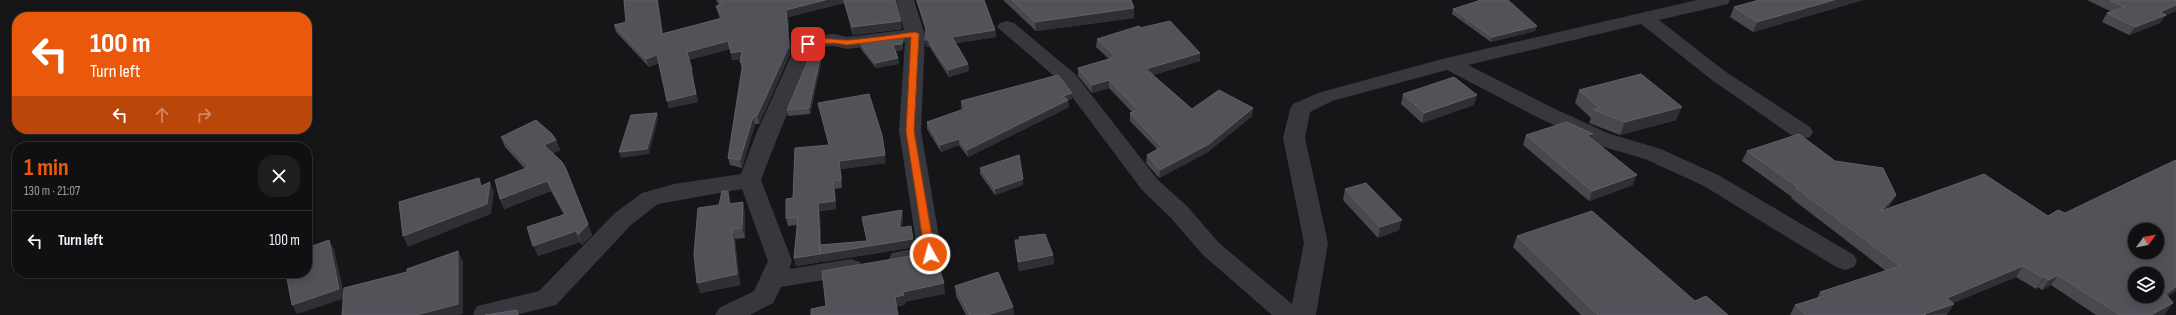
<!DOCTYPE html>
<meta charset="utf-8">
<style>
body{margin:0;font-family:"Sofia Sans Condensed",sans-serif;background:#1e1e20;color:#f1f3f6;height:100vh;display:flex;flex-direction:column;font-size:15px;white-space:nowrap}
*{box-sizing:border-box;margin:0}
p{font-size:13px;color:#9c9d9f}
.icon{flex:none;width:22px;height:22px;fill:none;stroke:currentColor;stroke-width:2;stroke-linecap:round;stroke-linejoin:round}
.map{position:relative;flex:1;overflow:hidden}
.sheet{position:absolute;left:12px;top:142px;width:300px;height:136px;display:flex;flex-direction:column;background:#101012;border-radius:16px;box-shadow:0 2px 10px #0003,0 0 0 1px #303032}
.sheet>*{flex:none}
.top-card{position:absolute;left:12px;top:12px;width:300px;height:122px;border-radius:16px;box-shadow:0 2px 10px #0003,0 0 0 1px #303032;background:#ea580c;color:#fff;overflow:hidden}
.needle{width:26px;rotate:58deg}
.controls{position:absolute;left:2128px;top:223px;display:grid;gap:8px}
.controls a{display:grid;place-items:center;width:36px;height:36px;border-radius:50%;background:#101012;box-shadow:0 2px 10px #0003,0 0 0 1px #303032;font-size:20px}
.pin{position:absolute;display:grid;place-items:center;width:34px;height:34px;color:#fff;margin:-17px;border-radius:8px;box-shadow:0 2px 6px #0006}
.me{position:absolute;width:44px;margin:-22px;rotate:353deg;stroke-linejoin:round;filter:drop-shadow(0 0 3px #0008)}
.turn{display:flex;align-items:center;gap:14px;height:84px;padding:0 12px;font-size:18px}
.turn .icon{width:52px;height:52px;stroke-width:2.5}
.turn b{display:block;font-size:28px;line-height:34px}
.lanes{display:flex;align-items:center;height:38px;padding:0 12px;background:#0003;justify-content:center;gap:20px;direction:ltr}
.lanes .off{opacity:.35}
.round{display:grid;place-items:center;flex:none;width:42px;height:42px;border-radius:16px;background:#1e1e20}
.summary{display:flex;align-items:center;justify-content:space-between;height:68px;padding:0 12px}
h1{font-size:24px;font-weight:700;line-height:30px;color:#ea580c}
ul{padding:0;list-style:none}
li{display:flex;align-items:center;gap:12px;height:60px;padding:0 12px;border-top:1px solid #303032}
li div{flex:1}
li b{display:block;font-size:15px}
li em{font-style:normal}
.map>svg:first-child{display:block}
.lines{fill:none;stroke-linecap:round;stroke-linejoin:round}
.minor{fill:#37383d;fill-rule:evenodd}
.wall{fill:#47494d}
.shaded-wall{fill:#2f3033}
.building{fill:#525359;stroke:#5f6168;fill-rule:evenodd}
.route{fill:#ea580c;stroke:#983908}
</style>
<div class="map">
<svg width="2176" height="315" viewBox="0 0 2176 315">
<rect width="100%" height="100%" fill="#161618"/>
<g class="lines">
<g class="minor">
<path d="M896 0H914L925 35 921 131 942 254 939 260 901 268 892 265 889 259 892 253 917 248 899 131 905 42 847 49 834 46 822 47 811 50C813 58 806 69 803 76 788 111 774 145 761 180L792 261 789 269 851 259 860 262 863 268 860 274 781 287 773 303 750 315H715L719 308 754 291 768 261 742 189 658 204 631 225 556 305 516 315H474L473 313 477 306 539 291 615 213 642 193 674 184 741 174 756 134 792 54 790 47 793 43 821 35 834 34 847 37 904 30Z"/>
<polygon points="1697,0 1730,0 1728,4 1659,20 1726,72 1810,127 1813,132 1810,137 1802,139 1794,137 1712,80 1641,24 1468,65 1553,108 1610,134 1661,149 1720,176 1854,255 1857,261 1854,267 1845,270 1836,267 1704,186 1645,159 1594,144 1539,118 1447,70 1332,101 1310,112 1305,138 1328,243 1316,315 1272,315 1203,255 1171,218 1142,190 1061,82 997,27 1000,23 1007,21 1014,23 1075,74 1158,180 1187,206 1219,243 1292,304 1304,243 1283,138 1290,109 1293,104 1318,93 1442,59"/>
</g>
</g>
<g class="wall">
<polygon points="624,0 658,0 663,33 720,19 718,13 716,6 719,5 716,0 895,0 902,29 853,35 844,3 788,17 790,54 759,124 755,124 742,168 730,165 728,158 742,69 740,62 741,59 732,60 730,49 689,60 694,78 693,78 698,102 669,108 659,63 649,67 616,32 614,25 626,22"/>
<polygon points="916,0 984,0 995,30 996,37 956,43 968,64 969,71 949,77 929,46 926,47 926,32"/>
<polygon points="1003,0 1131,0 1134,8 1134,18 1036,31"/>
<polygon points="1759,0 1863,0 1753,32 1730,17 1734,7"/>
<polygon points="2087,0 2176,0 2176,11 2165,16 2160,23 2129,35 2102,22 2107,13 2112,12"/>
<polygon points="1453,9 1537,26 1535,31 1491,42 1452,14"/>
<polygon points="1140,28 1200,53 1200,61 1153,75 1192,109 1253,108 1252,116 1208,152 1159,178 1146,163 1147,155 1157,149 1130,121 1130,113 1132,112 1109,88 1092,93 1078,76 1078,68 1109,59 1096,47 1097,39"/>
<polygon points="860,43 903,44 903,50 895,51 898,58 899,64 876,68 861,49"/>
<polygon points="823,45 824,50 810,114 788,116 787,110"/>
<polygon points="1579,90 1676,120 1620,135 1589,123 1591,118 1575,103"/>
<polygon points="1072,93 1072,99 1068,100 1069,107 968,157 959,145 941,152 927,129 927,122 963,110 961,108 961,101"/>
<polygon points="1403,94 1474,105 1422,123 1401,104"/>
<polygon points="818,103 886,163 841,169 842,188 835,189 836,209 820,211 821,245 866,241 903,218 902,227 915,247 822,262 821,259 821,262 796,266 794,258 797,225 788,226 786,218 793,198 829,145"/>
<polygon points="1526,135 1591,139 1633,185 1589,201 1523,145"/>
<polygon points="501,137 556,140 560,150 553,153 588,224 592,235 582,245 580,242 538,256 564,215 551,191 504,209 500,199 525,169 505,147"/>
<polygon points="1747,151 1835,161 1896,195 1890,205 1886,209 2168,297 2165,314 2162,315 2096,315 2051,285 2042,290 2038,287 2036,289 2016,277 1953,303 1954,304 1947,314 1946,315 1790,315 1795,305 1817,298 1820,292 1886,271 1791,198 1792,197 1742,161"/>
<polygon points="980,168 1023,185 995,195 980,174"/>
<polygon points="1345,189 1399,230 1378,238 1343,200"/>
<polygon points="731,202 731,204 745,213 745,238 735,239 740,285 700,293 719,205"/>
<polygon points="1517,236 1728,315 1581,315 1513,247"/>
<polygon points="1019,237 1053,255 1054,264 1019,271 1016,249 1015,240 1019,240"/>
<polygon points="955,286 1013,307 1014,315 966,315 956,296"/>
</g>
<g class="shaded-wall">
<polygon points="657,0 658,0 664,41 662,34"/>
<polygon points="825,0 843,0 844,3 788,17 790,54 759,124 757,116 786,10"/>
<polygon points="1834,0 1863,0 1753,32 1757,22"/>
<polygon points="2176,5 2176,11 2165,16 2160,23 2129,35 2135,27 2160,12"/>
<polygon points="1134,8 1134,18 1036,31 1035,22"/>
<polygon points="901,21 902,29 853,35 852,27"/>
<polygon points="1537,26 1535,31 1491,42 1492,37"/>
<polygon points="995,30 996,37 952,44 952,37"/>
<polygon points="903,38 903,50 894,51 893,45"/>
<polygon points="925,40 928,40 929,46 926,47"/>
<polygon points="728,41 730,49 689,60 687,52"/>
<polygon points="823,45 824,50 810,114 809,108"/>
<polygon points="742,51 744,58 732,60 731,53"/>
<polygon points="1200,53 1200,61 1146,77 1146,69"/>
<polygon points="657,55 659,63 649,67 646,59"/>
<polygon points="898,58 899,64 876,68 875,63"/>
<polygon points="968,64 969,71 949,77 948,70"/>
<polygon points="692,70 694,78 693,78 698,102 669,108 667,101 691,71"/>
<polygon points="1109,80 1109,88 1092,93 1092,85"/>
<polygon points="1072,93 1072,99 1068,100 1069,107 968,157 967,150 1063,96"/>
<polygon points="1477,95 1474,105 1422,123 1424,113"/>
<polygon points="1682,107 1676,120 1620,135 1625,122"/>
<polygon points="1253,108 1252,116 1208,152 1159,178 1160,170"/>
<polygon points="657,113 658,119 649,154 621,158 619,152"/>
<polygon points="753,117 755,124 742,168 740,160"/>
<polygon points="1593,134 1590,144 1587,135"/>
<polygon points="959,139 959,145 941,152 940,145"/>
<polygon points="556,140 560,150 548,156 544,145"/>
<polygon points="885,155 886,163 841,169 842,188 841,180 839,161"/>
<polygon points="1637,175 1633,185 1589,201 1592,191"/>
<polygon points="1023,179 1023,185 995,195 995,189"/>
<polygon points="547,181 551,191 504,209 500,199"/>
<polygon points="833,181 835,189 836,209 820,211 821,253 820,245 818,203"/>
<polygon points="490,182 494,192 491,214 408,247 403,236"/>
<polygon points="728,191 731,202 732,214 729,204"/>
<polygon points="1896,195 1890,205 1875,221 1881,211"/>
<polygon points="743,202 745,213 745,238 742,228"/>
<polygon points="902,210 903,218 900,236 899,228"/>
<polygon points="1402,220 1399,230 1378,238 1380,227"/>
<polygon points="588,224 592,235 582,245 578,235"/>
<polygon points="732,229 735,239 740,285 700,293 697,283"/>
<polygon points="576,231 580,242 538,256 533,246"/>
<polygon points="913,239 915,247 822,262 821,259 821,262 796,266 794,258"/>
<polygon points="329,240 334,249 345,298 297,314 292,305"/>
<polygon points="458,251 463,261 463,314 458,315 416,315"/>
<polygon points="1053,255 1054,264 1019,271 1018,262"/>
<polygon points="2023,266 2016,277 1941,308 1954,304 1947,314 1923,315 1924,314 1947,298"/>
<polygon points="2058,275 2051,285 2042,290 2049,280"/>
<polygon points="2046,277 2038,287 2036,289 2044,278"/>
<polygon points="944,283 945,294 905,302 905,305 896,307 895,297 903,292"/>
<polygon points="2176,287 2176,291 2157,304 2166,294"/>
<polygon points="2173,303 2165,314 2162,315 2151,315"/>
<polygon points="1013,307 1014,315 987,315"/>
</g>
<g class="building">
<polygon points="624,0 657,0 662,34 722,18 716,6 722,4 719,0 825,0 786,10 789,46 757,116 753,117 740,160 728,158 743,62 740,62 742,51 731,53 728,41 687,52 692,70 691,71 696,94 667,101 657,55 646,59 614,25 626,22"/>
<polygon points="844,0 895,0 901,21 852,27"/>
<polygon points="917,0 984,0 995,30 952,37 968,64 948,70 928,40 925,40 926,28"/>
<polygon points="1012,0 1131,0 1134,8 1035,22"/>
<polygon points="1481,0 1508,0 1537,26 1492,37 1453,9"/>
<polygon points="1759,0 1834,0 1757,22 1734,7"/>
<polygon points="2110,0 2176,0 2176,5 2160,12 2166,15 2135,27 2107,13 2125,7"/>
<polygon points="1170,21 1200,53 1146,69 1192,109 1219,90 1253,108 1209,144 1160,170 1147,155 1162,147 1130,113 1138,110 1109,80 1092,85 1078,68 1116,57 1097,39 1139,26 1140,28"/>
<polygon points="903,38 902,44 893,45 898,58 875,63 860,43"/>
<polygon points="823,45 809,108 787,110 809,58 812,46"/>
<polygon points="1641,74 1682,107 1625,122 1594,110 1599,108 1579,90"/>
<polygon points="1058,75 1072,93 1063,96 1068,100 967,150 959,139 940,145 927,122 967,108 961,101"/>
<polygon points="1454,77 1477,95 1424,113 1403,94"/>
<polygon points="869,94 882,135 885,155 839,161 841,180 833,181 835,201 818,203 820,245 867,241 862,217 902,210 899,228 911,226 913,239 820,254 820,246 820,254 794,258 798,217 786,218 786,199 793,198 795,148 829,145 818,103"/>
<polygon points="657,113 647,149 619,152 631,115"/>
<polygon points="536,120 552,134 556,140 544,145 562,162 566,169 588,224 578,235 576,231 533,246 527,227 566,214 547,181 500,199 495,180 529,167 501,137"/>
<polygon points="1567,122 1593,134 1587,135 1637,175 1592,191 1526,135"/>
<path d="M1799 134 1835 161 1883 168 1896 195 1881 211 1984 174 2048 216 2058 210 2065 213 2144 175 2176 160V287L2166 294 2173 303 2151 315H2120L2058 275 2049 280 2046 277 2044 278 2023 266 1947 298 1954 304 1924 314 1926 315H1806L1795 305 1824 296 1820 292 1900 266 1796 188 1798 187 1747 151ZM2135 230H2157V252H2135ZM2135 274H2157V296H2135Z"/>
<polygon points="1019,155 1023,179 995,189 980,168"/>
<polygon points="479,178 481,186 490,182 487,204 403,236 399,202"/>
<polygon points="1366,183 1402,220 1380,227 1345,189"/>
<polygon points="722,191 728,191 729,204 743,202 742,228 732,229 737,274 697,283 694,254 698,208 719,205"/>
<polygon points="1592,211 1695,301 1706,296 1728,315 1598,315 1517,236"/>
<polygon points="1045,234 1053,255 1018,262 1015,240 1020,240 1019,237"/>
<polygon points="329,240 339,289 292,305 286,273 307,273 307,248"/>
<polygon points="458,251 458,304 416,315 342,315 344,288 407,272 407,269"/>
<polygon points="934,252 944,283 903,292 904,295 895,297 898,315 811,315 811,309 826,306 822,271"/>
<polygon points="998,272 1013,307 987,315 970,315 955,286"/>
<polygon points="517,310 518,315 485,315"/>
</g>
<path class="route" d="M915 32 919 34 914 131 935 254 930 258 925 254 906 131 911 37 847 45 834 43 821 44 808 47 804 44C817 34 836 41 850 40 872 38 894 35 915 32Z"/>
</svg>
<div class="controls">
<a><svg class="needle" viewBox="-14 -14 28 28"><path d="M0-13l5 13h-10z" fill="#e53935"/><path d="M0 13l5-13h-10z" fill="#9c9d9f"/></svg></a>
<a><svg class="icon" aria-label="layers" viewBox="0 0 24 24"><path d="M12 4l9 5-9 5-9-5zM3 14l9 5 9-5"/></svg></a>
</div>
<div class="pin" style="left:808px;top:44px;background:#d93025"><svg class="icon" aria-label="arrive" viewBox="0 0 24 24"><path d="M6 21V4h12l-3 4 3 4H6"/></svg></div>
<svg class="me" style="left:930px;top:254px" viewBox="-20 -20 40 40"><circle r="17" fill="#ea580c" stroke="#fff" stroke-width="3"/><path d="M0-11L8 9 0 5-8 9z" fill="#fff"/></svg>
<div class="top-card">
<div class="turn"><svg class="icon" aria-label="left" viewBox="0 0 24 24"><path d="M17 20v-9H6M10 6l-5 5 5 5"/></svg><div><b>100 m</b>Turn left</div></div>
<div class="lanes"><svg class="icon" aria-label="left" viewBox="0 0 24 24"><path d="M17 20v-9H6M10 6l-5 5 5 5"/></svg><svg class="icon off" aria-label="ahead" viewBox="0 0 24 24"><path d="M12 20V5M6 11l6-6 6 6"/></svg><svg class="icon off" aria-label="right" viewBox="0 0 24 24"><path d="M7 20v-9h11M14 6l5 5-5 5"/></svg></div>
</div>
<section class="sheet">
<div class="summary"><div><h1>1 min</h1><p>130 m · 21:07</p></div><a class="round"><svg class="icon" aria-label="close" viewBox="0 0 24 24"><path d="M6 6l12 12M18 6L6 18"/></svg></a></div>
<ul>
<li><svg class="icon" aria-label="left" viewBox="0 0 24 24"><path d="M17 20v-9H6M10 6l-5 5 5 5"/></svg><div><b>Turn left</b></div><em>100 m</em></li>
</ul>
</section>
</div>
